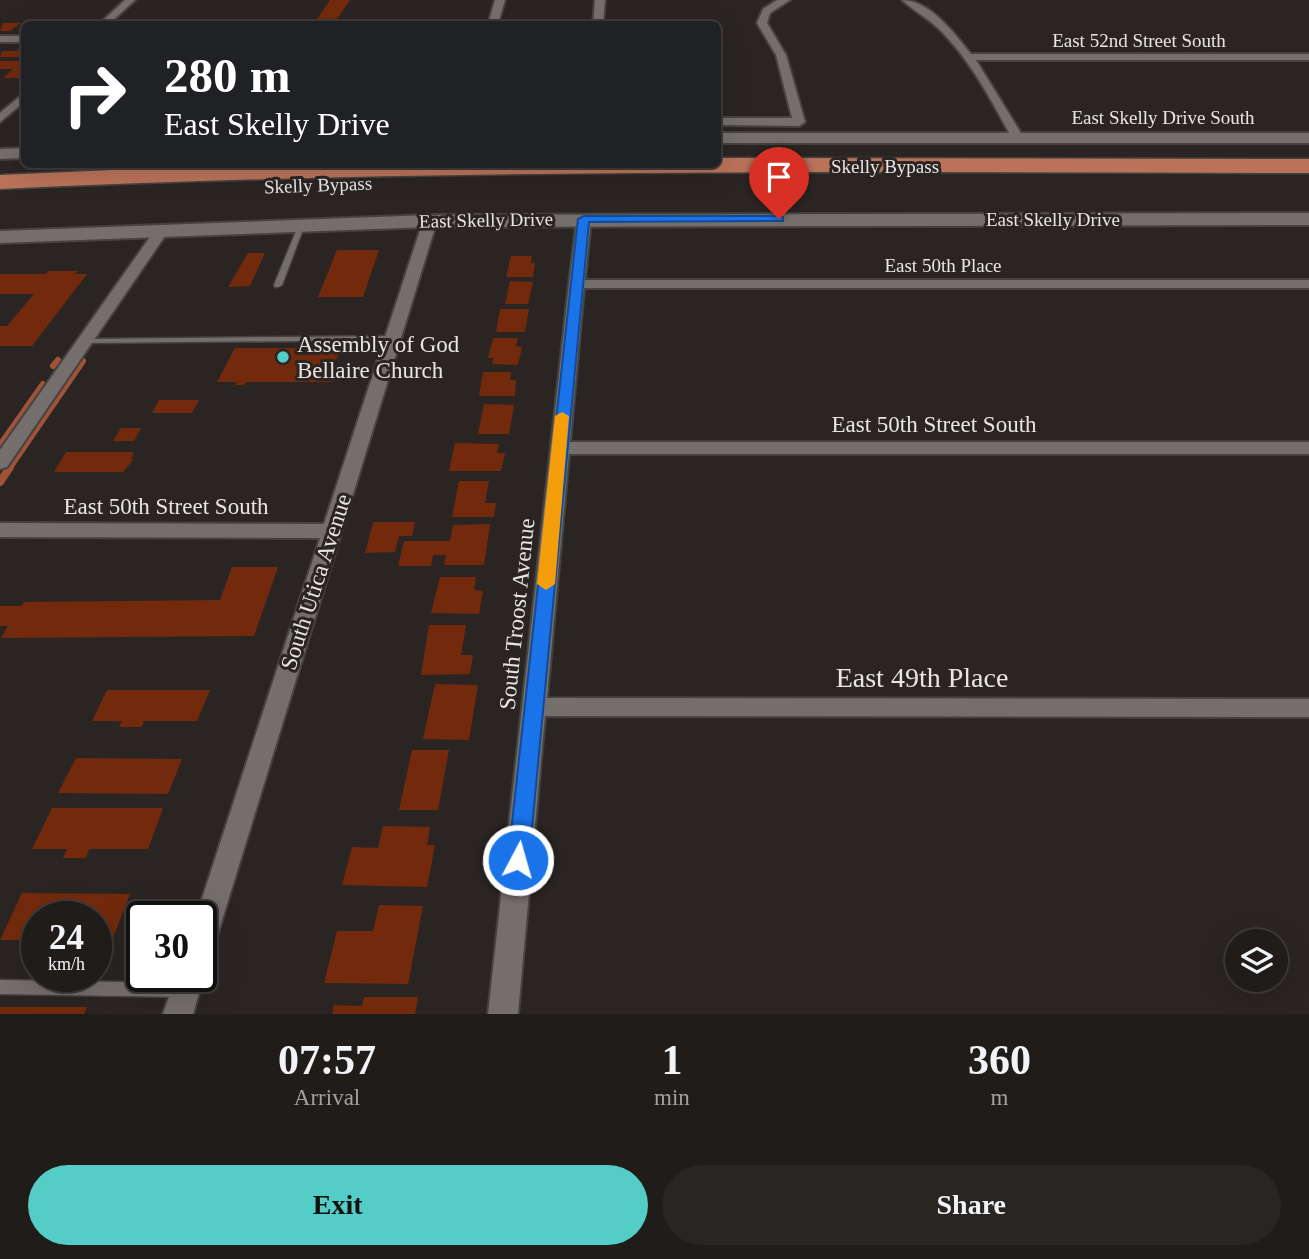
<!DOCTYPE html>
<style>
body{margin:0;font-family:Georgia,serif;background:#282523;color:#f1f3f6;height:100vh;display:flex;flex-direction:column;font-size:26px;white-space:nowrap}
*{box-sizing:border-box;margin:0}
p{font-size:23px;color:#a2a1a2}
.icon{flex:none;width:38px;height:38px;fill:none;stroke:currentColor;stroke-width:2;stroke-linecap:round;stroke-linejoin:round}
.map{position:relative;height:1014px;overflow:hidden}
.details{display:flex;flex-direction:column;background:#201c1a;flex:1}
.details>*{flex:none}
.hud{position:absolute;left:21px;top:21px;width:700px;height:147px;border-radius:10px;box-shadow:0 7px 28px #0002,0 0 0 2px #3d3a39;background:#202124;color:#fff;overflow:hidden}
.controls{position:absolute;left:1225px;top:929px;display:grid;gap:14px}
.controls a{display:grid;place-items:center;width:63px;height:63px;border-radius:50%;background:#201c1a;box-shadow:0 7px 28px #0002,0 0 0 2px #3d3a39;font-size:35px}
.speed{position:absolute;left:21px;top:901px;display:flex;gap:14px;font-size:35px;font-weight:700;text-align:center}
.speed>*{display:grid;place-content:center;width:91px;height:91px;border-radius:50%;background:#201c1a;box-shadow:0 7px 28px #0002,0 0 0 2px #3d3a39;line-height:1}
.speed small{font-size:18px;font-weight:400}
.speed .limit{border:4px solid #111;border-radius:10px;background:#fff;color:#111}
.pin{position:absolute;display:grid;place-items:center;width:60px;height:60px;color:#fff;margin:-72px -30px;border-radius:50% 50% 50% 0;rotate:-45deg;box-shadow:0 0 7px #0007}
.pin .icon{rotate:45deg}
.me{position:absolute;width:77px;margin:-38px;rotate:6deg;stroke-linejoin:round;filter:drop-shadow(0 0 5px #0008)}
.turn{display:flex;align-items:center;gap:24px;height:147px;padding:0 28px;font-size:32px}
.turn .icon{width:91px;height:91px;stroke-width:2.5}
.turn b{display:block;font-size:49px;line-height:60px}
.eta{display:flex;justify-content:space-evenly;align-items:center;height:119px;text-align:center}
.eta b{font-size:42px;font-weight:800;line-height:49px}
.button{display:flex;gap:14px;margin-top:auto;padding:14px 28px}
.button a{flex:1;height:80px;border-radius:42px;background:#54cdc7;color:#111;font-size:28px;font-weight:800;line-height:80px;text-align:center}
.button a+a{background:#282523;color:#f1f3f6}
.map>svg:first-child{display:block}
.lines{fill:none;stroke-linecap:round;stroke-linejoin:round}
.stream-far1{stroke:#a15337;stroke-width:6}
.stream{stroke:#a15337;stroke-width:8}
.building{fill:#732a0c}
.lane-casing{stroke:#454240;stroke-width:3}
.street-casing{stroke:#454240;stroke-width:4}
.secondary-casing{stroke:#454240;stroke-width:4}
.highway-casing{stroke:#454240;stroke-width:3}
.lane{fill:#746e6c;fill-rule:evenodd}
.street{fill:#746e6c;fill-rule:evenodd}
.secondary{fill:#746e6c;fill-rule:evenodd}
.highway{fill:#ba7259;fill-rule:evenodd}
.route{fill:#1a73e8;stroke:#114b97;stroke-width:2}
.slow{fill:#f59e0b}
.poi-dot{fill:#54cdc7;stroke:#2a2523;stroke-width:2.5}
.labels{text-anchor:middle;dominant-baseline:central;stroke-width:6;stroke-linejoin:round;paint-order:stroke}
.far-street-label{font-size:19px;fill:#e8e5e4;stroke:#2a2523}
.poi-label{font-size:23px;fill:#e8e5e4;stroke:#2a2523;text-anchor:start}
.street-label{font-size:23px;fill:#e8e5e4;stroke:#2a2523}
.near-street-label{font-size:28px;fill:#e8e5e4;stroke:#2a2523}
</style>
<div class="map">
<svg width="1309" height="1014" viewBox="0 0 1309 1014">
<rect width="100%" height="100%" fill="#2a2523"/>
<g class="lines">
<g class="stream-far1">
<polyline points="53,366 58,360"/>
<polyline points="0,445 43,384"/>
<polyline points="9,469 83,361"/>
</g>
<polyline class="stream" points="0,482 10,467"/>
</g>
<g class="building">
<polygon points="330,0 350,0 337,19 317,19"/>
<polygon points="3,23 21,23 10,31 0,31"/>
<polygon points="21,47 24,47 24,57 0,57 2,51 16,51"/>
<polygon points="0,61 24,61 24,78 3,78 13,69 0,69"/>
<polygon points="337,250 379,250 363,297 318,297"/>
<polygon points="248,253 265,253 250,286 228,287"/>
<polygon points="511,256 532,256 531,263 535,263 533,277 506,277"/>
<polygon points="48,271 78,271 75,274 87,274 32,346 0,346 0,326 7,326 34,294 0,294 0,274 46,274"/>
<polygon points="510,281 533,282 528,304 505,304"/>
<polygon points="500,309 529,309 525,332 496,332"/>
<polygon points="493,338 518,338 516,346 522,347 518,365 492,364 494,358 488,358"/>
<polygon points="235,348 341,348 333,367 342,367 337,381 328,382 246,382 244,385 235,385 237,382 217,382"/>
<polygon points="483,372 511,372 510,380 516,380 515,396 479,396"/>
<polygon points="159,400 199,400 192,413 152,413"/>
<polygon points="484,404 514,405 509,434 478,434"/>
<polygon points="121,428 141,428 134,441 113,441"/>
<polygon points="455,443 499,444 497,453 505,453 501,471 449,471"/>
<polygon points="66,452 134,452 131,459 134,459 123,472 54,472"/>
<polygon points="459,481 489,481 485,503 496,503 494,517 452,517"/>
<polygon points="373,522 415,522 412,536 399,536 395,552 365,553"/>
<polygon points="490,524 484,565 444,565 446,555 433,555 431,566 398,566 404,541 450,541 453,525"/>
<polygon points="232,567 278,567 254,636 1,638 8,626 0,626 0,606 22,606 24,602 220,600"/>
<polygon points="440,577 476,577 474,590 483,591 479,614 431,613"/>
<polygon points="429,625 466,625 461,655 473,655 470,674 421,675"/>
<polygon points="435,684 478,685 469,740 423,739"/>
<polygon points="107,690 210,690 197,721 144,721 141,727 119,727 122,721 92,721"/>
<polygon points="412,750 449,750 438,810 399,810"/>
<polygon points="76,758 182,759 168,794 58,793"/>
<polygon points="52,808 163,808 148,849 89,849 86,858 63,858 67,849 32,849"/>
<polygon points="383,826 430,827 427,845 435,845 427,887 342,885 352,847 378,848"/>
<polygon points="22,893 130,894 106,956 96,956 96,917 37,917 37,940 0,940"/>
<polygon points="379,905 423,906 408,984 324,983 337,931 373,931"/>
<polygon points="364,997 418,997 415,1014 332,1014 334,1005 362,1006"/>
<polygon points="0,1007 87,1007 84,1014 0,1014"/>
</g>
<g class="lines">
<g class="lane-casing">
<g id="lane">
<polygon points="302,222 305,224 282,285 278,287 275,287 274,285 299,224"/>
<polygon points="395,336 399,338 398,340 86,343 82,341 86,339"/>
<polygon points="0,980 182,983 187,985 189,990 187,995 182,997 0,994"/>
</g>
</g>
<g class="street-casing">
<g id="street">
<polygon points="125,0 135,0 109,24 99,24"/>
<polygon points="495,0 505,0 498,24 488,24"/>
<polygon points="595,0 605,0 603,24 593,24"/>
<polygon points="777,0 790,0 770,13 767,23 786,55 805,122 799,126 718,125 718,118 792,118 776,55 757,23 763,9"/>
<path d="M902 0C930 0 955 34 971 54H1309V60H976L1024 138 1018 142 1012 138C991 100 971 61 940 30 929 19 914 11 902 0Z"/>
<rect x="0" y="36" width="24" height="6"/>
<polygon points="24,93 24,102 0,122 0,113"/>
<polygon points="584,215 591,219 585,280 1309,280 1309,288 584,288 570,442 1309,442 1309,454 569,454 547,698 1309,699 1309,717 545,716 518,1014 488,1014 569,284 577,219"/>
<polygon points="430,217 437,221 215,943 211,952 201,956 201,917 196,917 320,538 0,537 0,523 324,524 423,221"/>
<polygon points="162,226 169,230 7,467 0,469 0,450 157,227"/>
<polygon points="201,969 204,976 193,1014 163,1014 176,976 201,976"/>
</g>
</g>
<g class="secondary-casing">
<g id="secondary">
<rect x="718" y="133" width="591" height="10"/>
<polygon points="24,148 24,158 0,159 0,149"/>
<polygon points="1309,213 1309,225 430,227 0,243 0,231 430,215"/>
</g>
</g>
<g class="highway-casing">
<path id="highway" d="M718 158 1309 159V173C872 172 436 168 0 189V175L249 164H718Z"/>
</g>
<use href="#lane" class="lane"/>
<use href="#street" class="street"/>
<use href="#secondary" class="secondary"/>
<use href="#highway" class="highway"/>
</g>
<polygon class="route" points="779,216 783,217 783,221 589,222 529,860 526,867 518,870 511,867 508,860 578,219 584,216"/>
<polygon class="slow" points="562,412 569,416 555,584 546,590 537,584 555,416"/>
<circle class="poi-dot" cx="283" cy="357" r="7"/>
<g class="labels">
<g class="far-street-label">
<text x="1139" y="40">East 52nd Street South</text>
<text x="1163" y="117">East Skelly Drive South</text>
<text x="885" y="166">Skelly Bypass</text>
<text transform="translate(318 185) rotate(-2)">Skelly Bypass</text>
<text x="1053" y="219">East Skelly Drive</text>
<text transform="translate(486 220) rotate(-1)">East Skelly Drive</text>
<text x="943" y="265">East 50th Place</text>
</g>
<g class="poi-label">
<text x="297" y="344">Assembly of God<tspan x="297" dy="26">Bellaire Church</tspan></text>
</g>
<g class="street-label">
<text x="934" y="424">East 50th Street South</text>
<text x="166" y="506">East 50th Street South</text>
<text transform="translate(316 582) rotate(-72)">South Utica Avenue</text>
<text transform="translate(517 614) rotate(-84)">South Troost Avenue</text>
</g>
<g class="near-street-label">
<text x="922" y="677">East 49th Place</text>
</g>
</g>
</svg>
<div class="controls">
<a><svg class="icon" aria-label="layers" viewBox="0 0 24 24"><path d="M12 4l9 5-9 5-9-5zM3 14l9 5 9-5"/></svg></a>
</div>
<div class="speed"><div>24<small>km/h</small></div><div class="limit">30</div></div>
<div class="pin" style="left:779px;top:219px;background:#d93025"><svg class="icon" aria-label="arrive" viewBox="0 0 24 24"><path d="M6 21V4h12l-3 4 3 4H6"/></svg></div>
<svg class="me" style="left:518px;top:860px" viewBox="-20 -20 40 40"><circle r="17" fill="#1a73e8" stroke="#fff" stroke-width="3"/><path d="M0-11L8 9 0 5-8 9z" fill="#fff"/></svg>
<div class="hud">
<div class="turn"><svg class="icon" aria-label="right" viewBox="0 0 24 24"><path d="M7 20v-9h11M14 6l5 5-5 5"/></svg><div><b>280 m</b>East Skelly Drive</div></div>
</div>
</div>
<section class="details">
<div class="eta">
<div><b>07:57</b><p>Arrival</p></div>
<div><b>1</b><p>min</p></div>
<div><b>360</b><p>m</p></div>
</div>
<div class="button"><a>Exit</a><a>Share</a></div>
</section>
